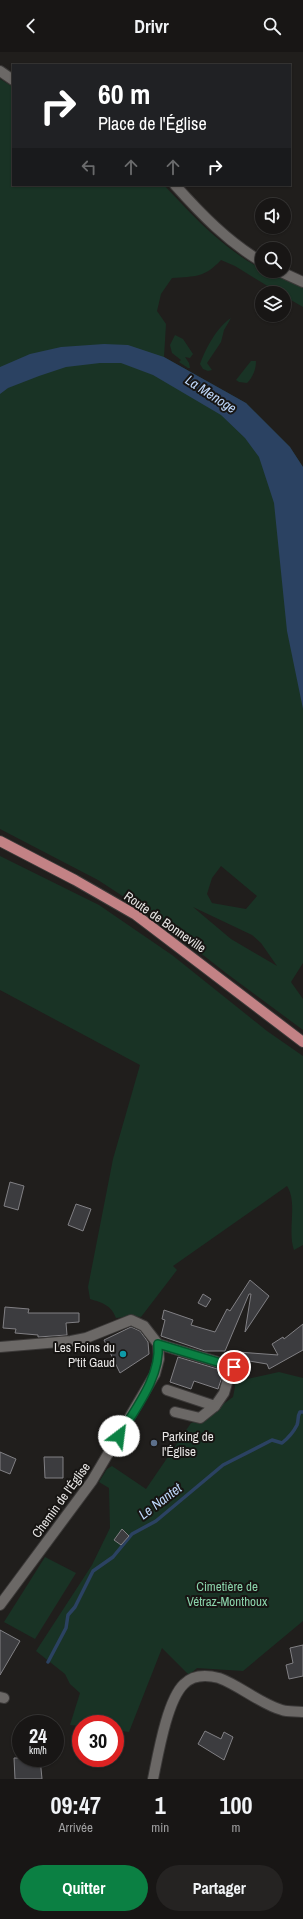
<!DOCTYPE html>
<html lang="fr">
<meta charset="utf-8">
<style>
body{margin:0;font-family:"Archivo Narrow",sans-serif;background:#252322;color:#f1f3f6;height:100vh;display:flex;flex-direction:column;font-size:15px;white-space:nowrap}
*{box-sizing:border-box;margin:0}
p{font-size:13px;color:#9f9fa0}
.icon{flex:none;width:22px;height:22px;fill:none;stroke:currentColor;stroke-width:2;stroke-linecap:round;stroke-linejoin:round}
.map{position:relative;height:1727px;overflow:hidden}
.side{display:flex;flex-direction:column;background:#181615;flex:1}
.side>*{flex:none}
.top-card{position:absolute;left:12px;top:12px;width:279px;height:122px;border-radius:0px;box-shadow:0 1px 3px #0004,0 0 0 1px #363534;background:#202124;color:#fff;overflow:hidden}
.controls{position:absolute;left:255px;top:146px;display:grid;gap:8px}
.controls a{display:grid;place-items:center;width:36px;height:36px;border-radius:50%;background:#181615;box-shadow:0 1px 3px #0004,0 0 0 1px #363534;font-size:20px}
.speed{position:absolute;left:12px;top:1663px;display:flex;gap:8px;font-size:20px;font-weight:700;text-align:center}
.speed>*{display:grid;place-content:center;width:52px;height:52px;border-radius:50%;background:#181615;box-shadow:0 1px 3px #0004,0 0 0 1px #363534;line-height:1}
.speed small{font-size:10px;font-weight:400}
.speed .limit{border:6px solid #d22;background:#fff;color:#111}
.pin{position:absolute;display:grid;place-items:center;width:34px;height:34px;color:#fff;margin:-17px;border:2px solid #fff;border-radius:50%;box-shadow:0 1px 4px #0007}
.me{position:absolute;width:44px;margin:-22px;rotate:30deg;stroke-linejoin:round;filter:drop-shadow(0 0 3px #0008)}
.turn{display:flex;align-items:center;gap:14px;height:84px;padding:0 20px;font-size:18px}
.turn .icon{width:52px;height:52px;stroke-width:2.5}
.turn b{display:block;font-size:28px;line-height:34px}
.lanes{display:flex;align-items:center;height:38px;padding:0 20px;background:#0003;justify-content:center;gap:20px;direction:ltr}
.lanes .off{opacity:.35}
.eta{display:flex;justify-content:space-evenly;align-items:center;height:68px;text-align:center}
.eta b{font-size:24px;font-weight:700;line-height:28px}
.action{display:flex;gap:8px;margin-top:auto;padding:8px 20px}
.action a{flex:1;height:46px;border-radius:24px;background:#0b8043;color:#fff;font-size:16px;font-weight:700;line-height:46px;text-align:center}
.action a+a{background:#252322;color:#f1f3f6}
header{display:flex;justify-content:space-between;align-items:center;height:52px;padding:0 20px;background:#181615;font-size:18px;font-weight:700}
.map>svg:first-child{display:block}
.green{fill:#193325;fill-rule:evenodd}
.water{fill:#2b4262}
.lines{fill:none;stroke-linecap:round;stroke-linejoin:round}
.stream{stroke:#2b4262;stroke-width:3.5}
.building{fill:#3c3c3f;stroke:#818084}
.minor-casing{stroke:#3b3938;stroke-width:12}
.major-casing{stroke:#3b3938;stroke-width:12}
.minor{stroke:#6b6866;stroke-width:10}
.major{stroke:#c38285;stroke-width:10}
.route-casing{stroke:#07532c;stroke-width:10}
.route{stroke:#0b8043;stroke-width:7}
.culture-dot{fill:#0f9aa8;stroke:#171513;stroke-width:1.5}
.service-dot{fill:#5c6f8a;stroke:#171513;stroke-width:1.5}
.labels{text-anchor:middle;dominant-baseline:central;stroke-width:4;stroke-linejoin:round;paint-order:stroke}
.street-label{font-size:13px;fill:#e7e5e4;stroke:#171513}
.poi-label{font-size:13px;fill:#e7e5e4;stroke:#171513;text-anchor:end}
.park-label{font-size:13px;fill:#8ad2aa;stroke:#171513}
.water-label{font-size:14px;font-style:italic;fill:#bed7fa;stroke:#171513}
</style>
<header><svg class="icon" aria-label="back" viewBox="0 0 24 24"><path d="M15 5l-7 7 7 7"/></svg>Drivr<svg class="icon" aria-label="search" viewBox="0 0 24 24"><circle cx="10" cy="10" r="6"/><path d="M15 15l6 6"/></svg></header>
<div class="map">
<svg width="303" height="1727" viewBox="0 0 303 1727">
<rect width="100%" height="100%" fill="#201e1c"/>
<g class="green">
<path d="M0 27 13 35V133H164C193 164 223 197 262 217V219H266L303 236V255L284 244V241H279L235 214 221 208C204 226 196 224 172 226L161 242 157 259 166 272 164 305 246 351 290 395 303 415V911L291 930 303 947V978L226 921 153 864 98 828 0 777ZM221 814 257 844 246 857 212 851 207 842 212 826ZM193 855 252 883 261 891 277 914 231 887Z"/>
<path d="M231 266 224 278 221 290 207 311 212 318 208 319 203 317 200 312C206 296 217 275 231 266Z"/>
<polygon points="175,283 183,287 193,302 190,306 185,305 189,311 190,316 188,316 179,310 181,308 172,301 170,293"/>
<path d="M251 309H256C256 317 253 325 247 331L239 330 236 328Z"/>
<path d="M0 804 99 853 172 903 267 979 303 1004V1193L294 1198C287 1178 298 1151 287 1134L173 1214 177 1218 141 1265 133 1264 116 1266C111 1253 103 1251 90 1247L88 1235 113 1107 140 1013 0 938Z"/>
<polygon points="279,1320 303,1326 303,1569 243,1619 197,1616 189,1623 162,1596 129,1680 115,1678 115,1672 81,1672 81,1674 70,1673 80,1641 70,1632 65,1622 36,1599 92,1513 110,1476 109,1436 99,1430 107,1417 112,1414 146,1437 191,1371 200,1369 233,1345 235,1335 234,1330"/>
<polygon points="45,1505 76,1521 35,1587 4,1570"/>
</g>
<polygon class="water" points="104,292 128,293 164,305 246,351 290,395 303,415 303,657 287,579 274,451 259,405 245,386 221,363 153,323 121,311 100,311 66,315 39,324 8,336 0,342 0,315 30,302 61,295"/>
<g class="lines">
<path class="stream" d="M48 1610 66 1576 68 1563 75 1555 93 1519 113 1505 132 1482 156 1469 223 1413 272 1388 282 1391C287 1387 294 1379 297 1373 299 1368 297 1365 300 1360H303"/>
</g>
<g class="building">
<polygon points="10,1130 24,1134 18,1158 4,1154"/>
<polygon points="76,1152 91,1157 83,1179 68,1173"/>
<polygon points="250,1228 269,1244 245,1280 251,1242 249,1242 225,1299 205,1299 161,1284 165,1268 162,1267 164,1258 193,1268 191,1273 215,1280 227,1257 230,1259"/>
<polygon points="203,1242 211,1247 206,1255 198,1251"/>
<polygon points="5,1255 29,1257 28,1261 79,1261 79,1270 66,1271 67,1283 38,1285 38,1283 15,1281 16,1277 3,1276"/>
<polygon points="303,1272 303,1298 269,1317 267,1312 237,1307 238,1300 278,1303 272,1292 283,1285 284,1287"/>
<polygon points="131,1275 140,1279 148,1290 149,1302 120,1321 104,1288"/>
<polygon points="178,1305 224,1319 218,1337 194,1329 191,1337 170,1330"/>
<polygon points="0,1400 16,1407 10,1422 0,1418"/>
<polygon points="44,1405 63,1405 63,1426 45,1426"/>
<polygon points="122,1477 129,1484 121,1493 114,1488"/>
<polygon points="0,1578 20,1589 0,1623"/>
<polygon points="303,1593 303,1624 289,1627 286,1613 293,1611 290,1596"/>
<polygon points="205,1679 221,1687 224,1680 233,1685 224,1708 198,1692"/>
<polygon points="14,1706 40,1706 42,1727 15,1727"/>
</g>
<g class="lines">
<g class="minor-casing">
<g id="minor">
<polyline points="0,19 13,28"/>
<path d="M175 133C201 162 228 190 262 210"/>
<polyline points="279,219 303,230"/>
<polyline points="158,1292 241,1317"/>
<polyline points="0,1295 71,1289 86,1286 131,1268 144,1274 158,1292 159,1307 155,1322 92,1429 0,1553"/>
<polyline points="167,1338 215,1354 224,1341 232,1314"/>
<polyline points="175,1360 200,1366 215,1354"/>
<polyline points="0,1645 4,1646"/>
<path d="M153 1727C158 1703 167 1648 184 1632 193 1623 207 1623 219 1626 239 1633 262 1653 282 1658 288 1660 296 1659 303 1660"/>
</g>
</g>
<g class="major-casing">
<polyline id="major" points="0,789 75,828 136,863 303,990"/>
</g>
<use href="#minor" class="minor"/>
<use href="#major" class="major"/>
</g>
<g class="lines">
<g class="route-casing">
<path id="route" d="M119 1384C135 1357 161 1325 158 1292L234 1315"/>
</g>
<use href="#route" class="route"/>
</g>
<circle class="culture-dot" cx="123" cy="1302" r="4"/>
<circle class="service-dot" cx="154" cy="1391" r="4"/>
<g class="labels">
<g class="street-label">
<text transform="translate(165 870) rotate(35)">Route de Bonneville</text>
<text transform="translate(61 1448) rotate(-54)">Chemin de l'Église</text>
</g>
<g class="poi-label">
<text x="115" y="1295">Les Foins du<tspan x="115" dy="15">P'tit Gaud</tspan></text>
<text x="162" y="1384" text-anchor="start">Parking de<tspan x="162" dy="15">l'Église</tspan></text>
</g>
<g class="park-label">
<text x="227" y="1534">Cimetière de<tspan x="227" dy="15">Vétraz-Monthoux</tspan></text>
</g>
<g class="water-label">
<text transform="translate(211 342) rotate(33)">La Menoge</text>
<text transform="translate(160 1449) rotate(-37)">Le Nantet</text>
</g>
</g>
</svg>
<div class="controls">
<a><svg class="icon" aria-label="sound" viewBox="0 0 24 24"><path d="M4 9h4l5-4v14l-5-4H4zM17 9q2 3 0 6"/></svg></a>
<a><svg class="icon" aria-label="search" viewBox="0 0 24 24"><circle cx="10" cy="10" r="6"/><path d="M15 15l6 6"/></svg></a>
<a><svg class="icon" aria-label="layers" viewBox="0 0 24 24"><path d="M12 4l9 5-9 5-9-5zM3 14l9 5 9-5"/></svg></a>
</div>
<div class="speed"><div>24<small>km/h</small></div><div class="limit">30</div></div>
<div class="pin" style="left:234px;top:1315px;background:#d93025"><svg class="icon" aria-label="arrive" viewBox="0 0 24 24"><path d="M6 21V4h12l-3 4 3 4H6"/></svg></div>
<svg class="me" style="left:119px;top:1384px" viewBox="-20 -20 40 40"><circle r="19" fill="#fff"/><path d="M0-13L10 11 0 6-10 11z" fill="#0b8043"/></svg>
<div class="top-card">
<div class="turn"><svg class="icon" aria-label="right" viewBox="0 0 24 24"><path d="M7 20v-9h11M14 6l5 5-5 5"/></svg><div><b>60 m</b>Place de l'Église</div></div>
<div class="lanes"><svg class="icon off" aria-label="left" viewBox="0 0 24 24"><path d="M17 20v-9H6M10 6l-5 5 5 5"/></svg><svg class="icon off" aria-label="ahead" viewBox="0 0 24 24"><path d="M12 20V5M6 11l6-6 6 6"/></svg><svg class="icon off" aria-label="ahead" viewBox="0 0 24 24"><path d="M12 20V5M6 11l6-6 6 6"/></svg><svg class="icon" aria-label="right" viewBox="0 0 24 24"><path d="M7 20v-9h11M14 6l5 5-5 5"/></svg></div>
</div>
</div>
<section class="side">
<div class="eta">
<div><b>09:47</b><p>Arrivée</p></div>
<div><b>1</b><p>min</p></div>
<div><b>100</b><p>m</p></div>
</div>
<div class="action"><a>Quitter</a><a>Partager</a></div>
</section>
